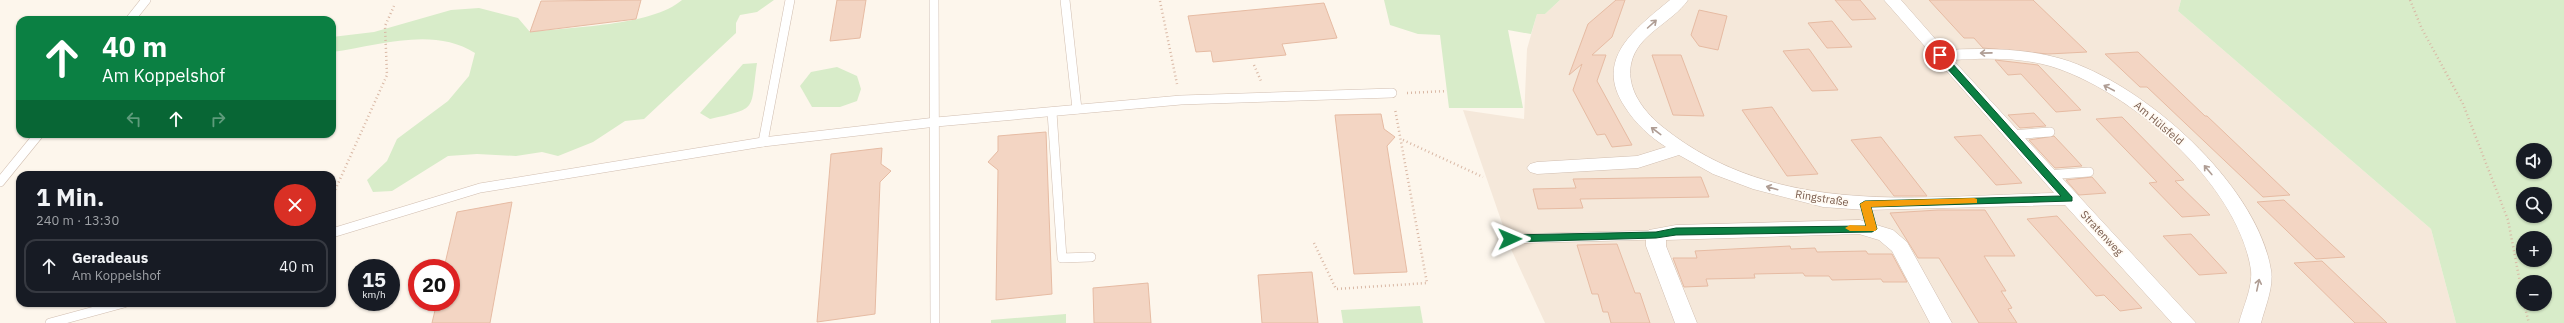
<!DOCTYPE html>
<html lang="de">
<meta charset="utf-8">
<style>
body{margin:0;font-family:"IBM Plex Sans",sans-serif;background:#242831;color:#f1f3f6;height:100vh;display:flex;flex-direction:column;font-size:15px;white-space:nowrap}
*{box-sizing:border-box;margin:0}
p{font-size:13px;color:#9ea1a6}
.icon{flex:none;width:22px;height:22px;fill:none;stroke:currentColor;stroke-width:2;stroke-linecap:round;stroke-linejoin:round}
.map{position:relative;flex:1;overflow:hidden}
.drawer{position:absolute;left:16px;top:171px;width:320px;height:136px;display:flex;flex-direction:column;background:#171b24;border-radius:12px;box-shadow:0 1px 3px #0004}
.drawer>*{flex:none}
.banner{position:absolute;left:16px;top:16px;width:320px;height:122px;border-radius:12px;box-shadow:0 1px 3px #0004;background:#0b8043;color:#fff;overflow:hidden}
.controls{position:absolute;left:2516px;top:143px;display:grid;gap:8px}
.controls a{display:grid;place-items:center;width:36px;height:36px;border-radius:50%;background:#171b24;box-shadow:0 1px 3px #0004;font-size:20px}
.speed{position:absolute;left:348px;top:259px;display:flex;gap:8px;font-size:20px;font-weight:700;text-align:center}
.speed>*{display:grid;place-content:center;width:52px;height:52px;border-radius:50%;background:#171b24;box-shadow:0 1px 3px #0004;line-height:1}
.speed small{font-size:10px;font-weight:400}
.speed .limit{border:6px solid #d22;background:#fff;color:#111}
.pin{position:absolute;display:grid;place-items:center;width:34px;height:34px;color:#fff;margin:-17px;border:2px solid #fff;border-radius:50%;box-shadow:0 1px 4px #0007}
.me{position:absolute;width:44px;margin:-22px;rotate:89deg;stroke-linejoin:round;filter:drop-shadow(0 0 3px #0008)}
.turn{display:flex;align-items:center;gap:14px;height:84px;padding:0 20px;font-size:18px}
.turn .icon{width:52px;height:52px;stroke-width:2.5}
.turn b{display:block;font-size:28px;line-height:34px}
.lanes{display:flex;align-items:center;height:38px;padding:0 20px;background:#0003;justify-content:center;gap:20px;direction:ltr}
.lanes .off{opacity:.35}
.round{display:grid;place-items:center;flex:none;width:42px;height:42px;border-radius:21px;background:#242831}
.headline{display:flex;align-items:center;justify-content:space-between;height:68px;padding:0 20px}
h1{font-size:24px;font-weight:700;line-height:30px}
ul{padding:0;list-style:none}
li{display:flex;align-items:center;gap:12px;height:54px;margin:0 8px 6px;padding:0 12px;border:2px solid #363941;border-radius:12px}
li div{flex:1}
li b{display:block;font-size:15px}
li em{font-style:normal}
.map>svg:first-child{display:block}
.residential{fill:#f5e8da}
.green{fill:#d8ecc9;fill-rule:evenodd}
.building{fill:#f3d5c3;stroke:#e6bba3}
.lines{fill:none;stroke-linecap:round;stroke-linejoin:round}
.service-casing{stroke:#d1beb0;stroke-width:10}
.minor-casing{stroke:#d1beb0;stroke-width:1}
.path{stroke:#d9b8a5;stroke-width:2.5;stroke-dasharray:1 3;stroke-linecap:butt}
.service{stroke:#fff;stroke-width:9}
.minor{fill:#fff;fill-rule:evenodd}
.oneway{stroke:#af9d94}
.route{fill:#0b8043;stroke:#07532c}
.slow{fill:#f59e0b}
.labels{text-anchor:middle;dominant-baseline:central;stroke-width:3.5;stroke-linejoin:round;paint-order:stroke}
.street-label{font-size:11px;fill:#7a5c4d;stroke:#fffaf3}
</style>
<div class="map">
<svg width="2564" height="323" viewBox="0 0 2564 323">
<rect width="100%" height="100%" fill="#fdf6ec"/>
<polygon class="residential" points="1560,0 2181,0 2178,11 2431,229 2456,323 1545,323 1511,249 1463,110 1524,119 1527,49 1537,14 1545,14"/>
<g class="green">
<path d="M682 0H774L757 12 740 15 736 23V33L644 119 625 121 593 142 558 156 542 152 516 156 477 154 448 156 392 191 373 192 367 180 387 161 397 139 448 101 469 76 475 53C433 26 378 46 332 52V37L374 32 451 10 479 8 518 18 530 32C570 27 652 26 682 0Z"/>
<polygon points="1384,0 1560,0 1545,14 1537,14 1531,34 1508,30 1523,108 1449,108 1440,35 1418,34 1390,25"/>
<path d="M2181 0H2564V323H2456L2431 229 2178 11ZM2523 150H2545V172H2523ZM2523 194H2545V216H2523ZM2523 238H2545V260H2523ZM2523 282H2545V304H2523Z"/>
<path d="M757 63C750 111 759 108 710 119L700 113 743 64Z"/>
<polygon points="837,67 857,76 861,89 857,101 840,107 812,107 800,86 811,72"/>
<polygon points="1420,306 1423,323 1343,323 1341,310"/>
<polygon points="1066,314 1066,323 991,323 991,320"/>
</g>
<g class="building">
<polygon points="641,0 636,19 530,32 541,1"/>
<polygon points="837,0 866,0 860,38 830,41"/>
<polygon points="1616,0 1625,0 1612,37 1592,55 1606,55 1597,81 1632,145 1612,147 1605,134 1597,135 1573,90 1582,64 1569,75 1588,24"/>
<polygon points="1835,0 1860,0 1876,19 1852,20"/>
<polygon points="1929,0 2033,0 2087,52 2048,54 1983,48 1974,38 1964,38"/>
<polygon points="1324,3 1337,38 1282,44 1286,55 1213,62 1211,51 1196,52 1188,16"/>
<polygon points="1699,10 1727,16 1718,50 1699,46 1691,35"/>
<polygon points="1832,21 1852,47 1827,48 1808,23"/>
<polygon points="1809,49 1838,90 1812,91 1783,51"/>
<polygon points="2138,52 2205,116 2207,116 2290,195 2263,197 2147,87 2140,87 2105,54"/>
<polygon points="1652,55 1681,55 1704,116 1673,115"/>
<polygon points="1995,60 2038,65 2081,110 2056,112 2021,74 2008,75"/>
<polygon points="1772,107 1787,129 1818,174 1787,176 1742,110"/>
<polygon points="2034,113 2046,126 2020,128 2008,115"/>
<polygon points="1381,114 1384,129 1395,137 1387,146 1407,272 1354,274 1335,115"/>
<polygon points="2122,117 2184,180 2175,181 2210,215 2182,217 2149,183 2157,182 2096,119"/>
<polygon points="1046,132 1052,294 996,300 998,170 988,162 998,151 998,136"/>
<polygon points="1981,135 2022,183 1996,185 1954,137"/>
<polygon points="2054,136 2071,154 2082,166 2055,168 2029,140"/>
<polygon points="1881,137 1899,160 1927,196 1894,196 1851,140"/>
<polygon points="882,148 881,164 891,171 880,182 875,314 817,322 831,154"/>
<polygon points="1701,177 1709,197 1580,199 1583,208 1538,209 1533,189 1576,188 1573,179"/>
<polygon points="2092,177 2106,193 2079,195 2066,180"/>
<polygon points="2284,200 2317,231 2345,257 2316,259 2257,202"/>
<polygon points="512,202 490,323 432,323 437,302 451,302 451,268 444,268 457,212"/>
<polygon points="1938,210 1985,210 2015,256 1984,256 2006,291 2001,291 2012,308 2008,309 2017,323 1979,323 1939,258 1918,258 1890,213"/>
<polygon points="2057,216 2097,260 2142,308 2120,311 2104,295 2096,296 2027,219"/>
<polygon points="2191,234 2227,273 2199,275 2163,236"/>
<polygon points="1617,244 1635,293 1640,293 1650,323 1611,323 1608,312 1603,312 1598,294 1592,294 1577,245"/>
<polygon points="1790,246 1791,249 1815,248 1817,252 1866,251 1868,254 1892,254 1907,282 1883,282 1881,279 1832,280 1829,276 1805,276 1803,273 1754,274 1755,278 1706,279 1708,286 1684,287 1673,258 1697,258 1695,251"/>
<polygon points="2322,261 2366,303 2387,323 2355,323 2294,263"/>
<polygon points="1312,272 1318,323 1262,323 1258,275"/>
<polygon points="1148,283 1151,323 1094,323 1093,288"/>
</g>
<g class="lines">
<g class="service-casing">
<g id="service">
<polyline points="934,0 935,323"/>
<polyline points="1065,0 1077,109"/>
<polyline points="130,20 146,0"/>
<polyline points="1052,112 1062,258 1091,257"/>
<polyline points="2010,135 2050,132"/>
<polyline points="763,142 790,0"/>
<polyline points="2047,175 2089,172"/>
<polyline points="0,182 39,134"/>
<polyline points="332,233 480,188 763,142 936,122 1181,100 1392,93"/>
<polyline points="1510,239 1656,235"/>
<polyline points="50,323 124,303"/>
</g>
</g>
<g class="minor-casing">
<g id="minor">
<path d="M1670 0H1688C1672 23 1637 34 1631 64 1626 90 1645 113 1664 128 1777 218 1920 196 2054 193L1884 0H1901L1945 50C1984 48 2024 48 2062 59 2143 83 2257 184 2271 270 2274 287 2265 307 2261 323H2239C2243 307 2253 287 2251 270 2238 184 2130 90 2050 66 2019 57 1985 58 1953 60L2196 323H2172L2065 205 1866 210 1823 207 1753 189 1713 174 1679 155 1638 168 1537 174 1530 172 1527 168 1530 164 1537 162 1637 156 1666 147C1649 136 1636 124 1625 107 1593 59 1635 29 1670 0Z"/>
<polygon points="1860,220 1893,230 1907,242 1952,323 1930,323 1892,251 1879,240 1859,234 1666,240 1666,246 1697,323 1675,323 1646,246 1646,235 1649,230 1676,225"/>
</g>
</g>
<g class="path">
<polyline points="2410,0 2422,29 2463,104 2508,220 2523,298"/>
<polyline points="1160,1 1177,84"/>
<polyline points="1254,65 1261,81"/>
<polyline points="1407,93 1447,91"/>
<polyline points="1403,140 1483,177"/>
<polyline points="332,197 387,75 385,26 394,6"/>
<polyline points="1314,243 1336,289 1427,283 1395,109"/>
<polyline points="2524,304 2529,323"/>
</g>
<use href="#service" class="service"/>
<use href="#minor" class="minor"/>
</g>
<defs><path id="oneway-shaft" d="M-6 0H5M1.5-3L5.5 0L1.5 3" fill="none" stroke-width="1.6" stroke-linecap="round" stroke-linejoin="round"/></defs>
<g class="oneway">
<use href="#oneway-shaft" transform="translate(1652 24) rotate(-42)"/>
<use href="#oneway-shaft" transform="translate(1986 53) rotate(179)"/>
<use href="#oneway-shaft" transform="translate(2109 88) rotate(-152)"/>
<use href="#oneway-shaft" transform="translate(1656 131) rotate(-143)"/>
<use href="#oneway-shaft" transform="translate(2208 170) rotate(-130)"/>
<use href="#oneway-shaft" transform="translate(1772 188) rotate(-164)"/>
<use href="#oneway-shaft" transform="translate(2258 285) rotate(-78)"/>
</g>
<polygon class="route" points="1937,53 1943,53 2072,197 2072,201 1871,207 1877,229 1872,232 1676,235 1656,238 1510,242 1506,239 1510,235 1656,232 1676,228 1866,226 1860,204 1865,201 2061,196 1937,57"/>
<polygon class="slow" points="1974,198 1977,199 1977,203 1871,207 1877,229 1875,231 1850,231 1845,228 1850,225 1866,226 1860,204 1865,201"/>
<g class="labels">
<g class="street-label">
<text transform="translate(2159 123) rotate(40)">Am Hülsfeld</text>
<text transform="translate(1822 198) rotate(9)">Ringstraße</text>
<text transform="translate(2102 233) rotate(47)">Stratenweg</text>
</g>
</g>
</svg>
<div class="controls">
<a><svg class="icon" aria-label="sound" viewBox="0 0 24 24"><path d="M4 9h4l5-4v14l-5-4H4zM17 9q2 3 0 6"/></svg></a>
<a><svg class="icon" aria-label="search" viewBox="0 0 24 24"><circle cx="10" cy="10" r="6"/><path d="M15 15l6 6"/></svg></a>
<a>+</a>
<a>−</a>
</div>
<div class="speed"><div>15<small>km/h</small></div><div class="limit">20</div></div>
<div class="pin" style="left:1940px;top:55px;background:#d93025"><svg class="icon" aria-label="arrive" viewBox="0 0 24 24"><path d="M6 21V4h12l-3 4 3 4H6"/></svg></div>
<svg class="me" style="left:1510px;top:239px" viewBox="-20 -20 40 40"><path d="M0-17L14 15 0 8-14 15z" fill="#0b8043" stroke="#fff" stroke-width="4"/></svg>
<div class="banner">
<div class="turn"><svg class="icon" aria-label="ahead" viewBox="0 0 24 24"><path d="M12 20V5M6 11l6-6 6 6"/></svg><div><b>40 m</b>Am Koppelshof</div></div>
<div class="lanes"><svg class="icon off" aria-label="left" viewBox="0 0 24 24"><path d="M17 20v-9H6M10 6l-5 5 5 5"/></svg><svg class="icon" aria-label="ahead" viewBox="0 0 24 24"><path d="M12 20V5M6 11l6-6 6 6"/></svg><svg class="icon off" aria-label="right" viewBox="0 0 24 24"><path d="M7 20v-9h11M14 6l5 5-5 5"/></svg></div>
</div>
<section class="drawer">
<div class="headline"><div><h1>1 Min.</h1><p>240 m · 13:30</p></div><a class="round" style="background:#d93025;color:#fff"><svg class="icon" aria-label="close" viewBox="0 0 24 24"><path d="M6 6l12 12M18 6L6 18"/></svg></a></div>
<ul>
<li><svg class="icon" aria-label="ahead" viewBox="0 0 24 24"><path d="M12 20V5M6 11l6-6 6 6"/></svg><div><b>Geradeaus</b><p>Am Koppelshof</p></div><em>40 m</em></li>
</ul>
</section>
</div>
